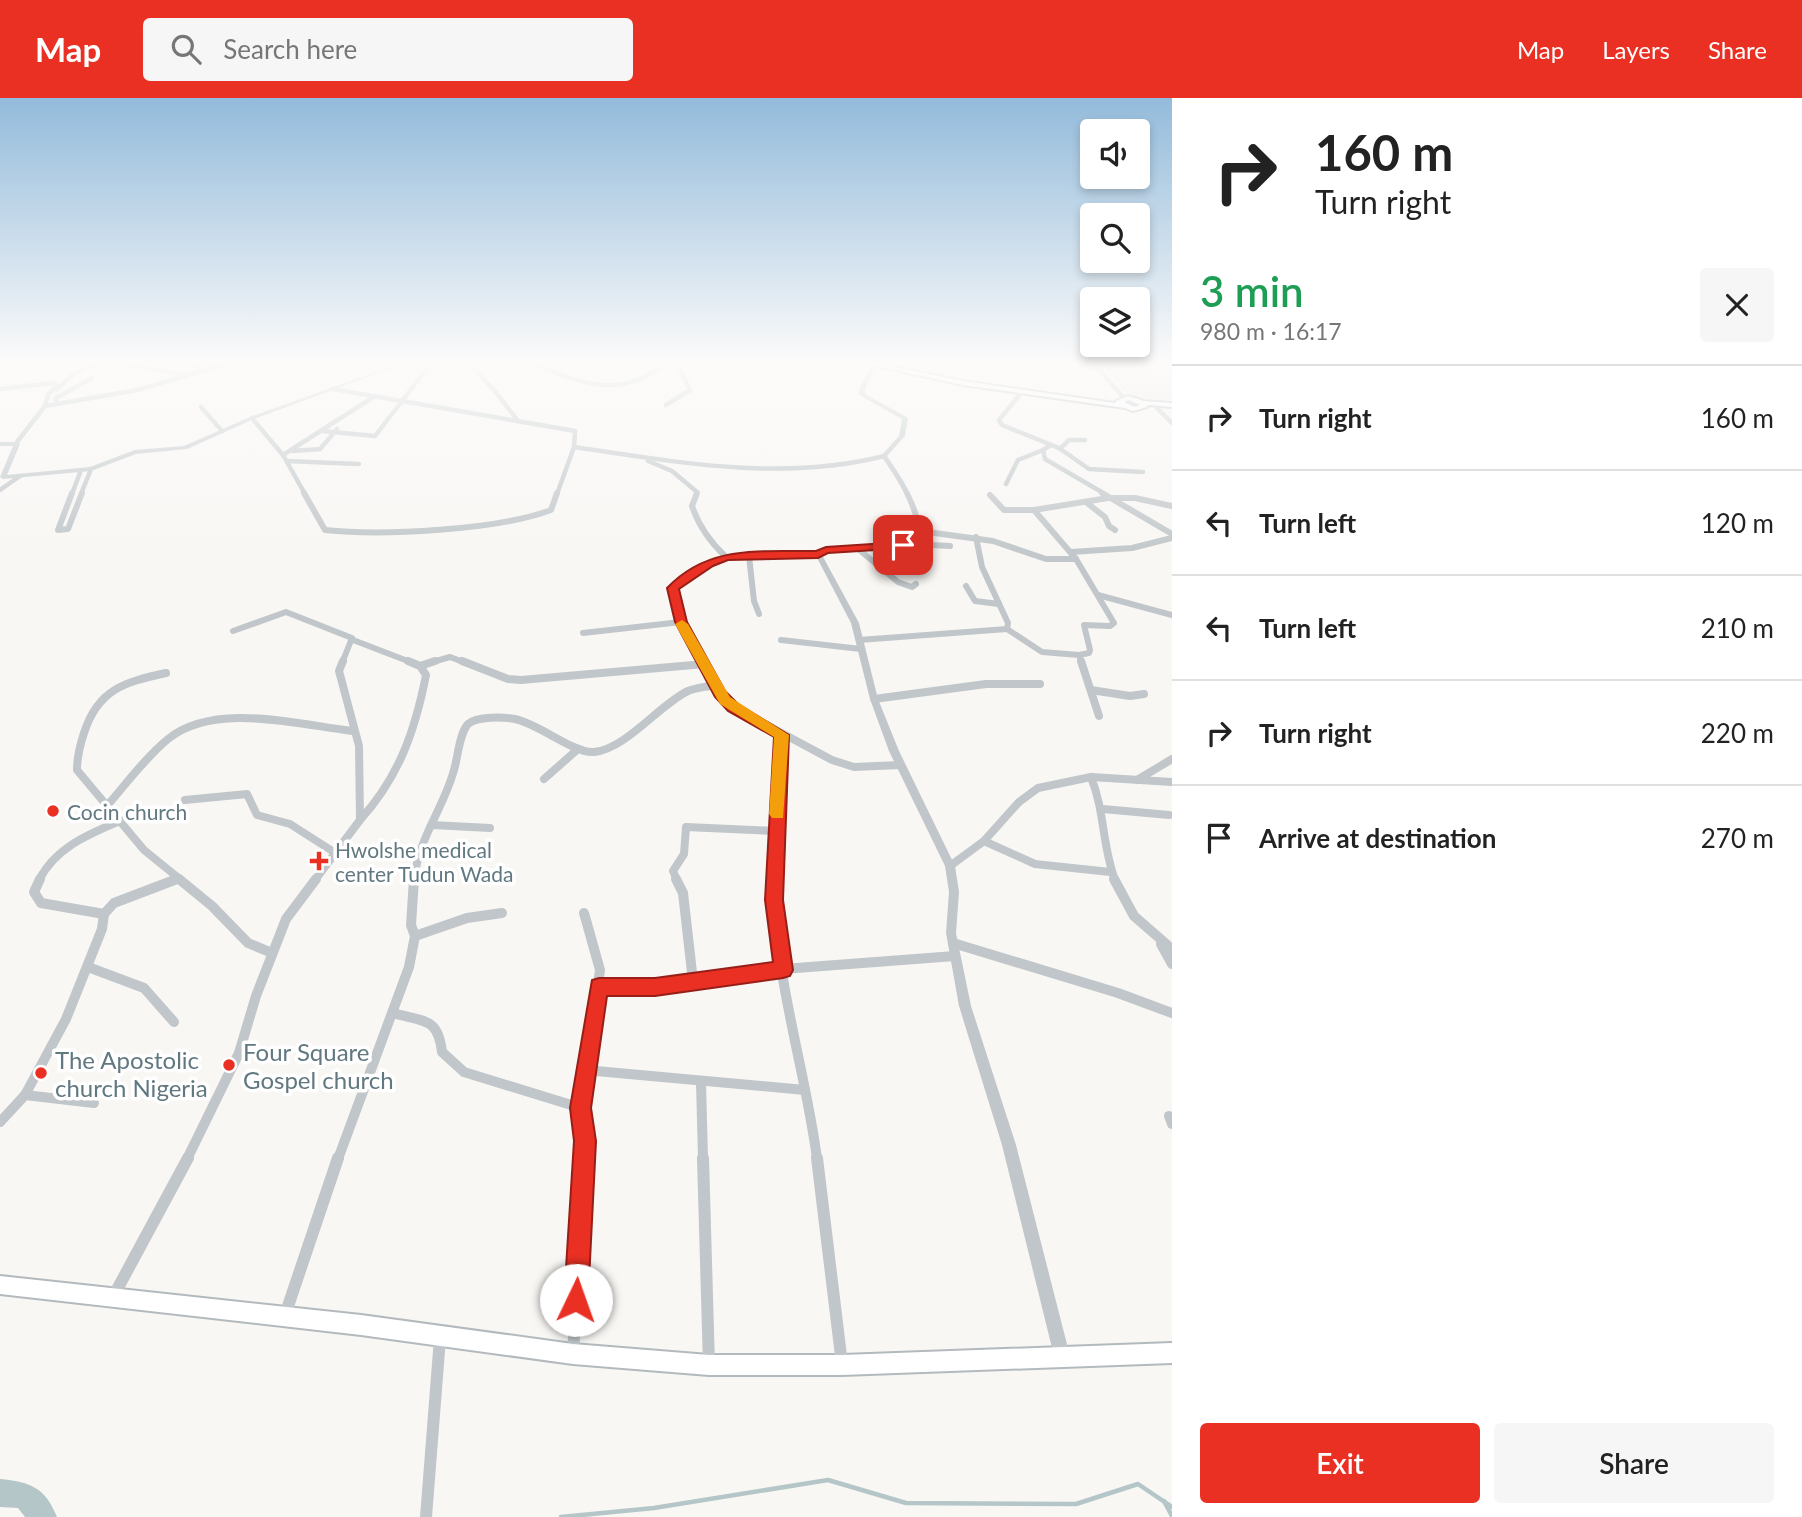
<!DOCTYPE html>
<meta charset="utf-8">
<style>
body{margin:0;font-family:Lato,sans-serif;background:#f6f6f6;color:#222;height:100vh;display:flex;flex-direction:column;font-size:26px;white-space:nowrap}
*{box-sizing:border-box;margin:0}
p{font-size:23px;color:#767676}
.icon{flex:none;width:38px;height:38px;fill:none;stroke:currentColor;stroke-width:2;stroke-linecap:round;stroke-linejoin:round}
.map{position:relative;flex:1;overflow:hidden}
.drawer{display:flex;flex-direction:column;background:#fff;width:630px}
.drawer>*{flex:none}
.banner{background:#fff;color:#222;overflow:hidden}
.fabs{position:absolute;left:1080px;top:21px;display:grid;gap:14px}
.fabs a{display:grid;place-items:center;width:70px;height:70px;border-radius:7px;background:#fff;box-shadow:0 4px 10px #0003;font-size:35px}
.pin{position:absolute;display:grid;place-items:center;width:60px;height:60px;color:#fff;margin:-30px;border-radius:14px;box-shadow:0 4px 10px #0006}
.me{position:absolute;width:77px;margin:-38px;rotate:3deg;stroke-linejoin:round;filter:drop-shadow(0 0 5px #0008)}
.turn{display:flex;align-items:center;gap:24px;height:147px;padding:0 28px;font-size:32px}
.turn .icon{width:91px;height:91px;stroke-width:2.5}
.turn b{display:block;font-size:49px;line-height:60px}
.round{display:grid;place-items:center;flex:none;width:74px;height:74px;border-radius:7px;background:#f6f6f6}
.summary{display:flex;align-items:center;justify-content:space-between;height:119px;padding:0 28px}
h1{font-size:42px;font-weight:600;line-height:52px;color:#1e9e55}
.action{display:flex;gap:14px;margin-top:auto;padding:14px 28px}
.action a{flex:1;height:80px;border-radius:7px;background:#e93023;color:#fff;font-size:28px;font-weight:600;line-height:80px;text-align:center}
.action a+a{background:#f6f6f6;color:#222}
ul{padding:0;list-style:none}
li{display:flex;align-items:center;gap:21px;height:105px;padding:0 28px;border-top:2px solid #e0e0e0}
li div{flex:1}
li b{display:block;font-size:26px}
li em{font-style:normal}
header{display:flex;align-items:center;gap:42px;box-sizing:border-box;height:98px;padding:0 35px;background:#e93023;color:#fff}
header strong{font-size:33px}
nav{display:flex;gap:38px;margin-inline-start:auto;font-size:24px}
.search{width:490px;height:63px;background:#f6f6f6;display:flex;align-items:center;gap:18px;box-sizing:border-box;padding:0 24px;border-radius:7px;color:#767676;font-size:26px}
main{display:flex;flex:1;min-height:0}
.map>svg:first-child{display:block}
.built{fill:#e8e9e8}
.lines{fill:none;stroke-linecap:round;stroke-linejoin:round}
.stream{stroke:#b5c6c8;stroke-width:4.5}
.river{fill:#b5c6c8;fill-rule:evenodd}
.primary-casing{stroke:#b3babd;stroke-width:4}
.trunk-casing{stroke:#b3b9bb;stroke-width:4}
.minor-far4{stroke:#c0c6c9;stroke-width:4.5}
.minor-far3{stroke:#c0c6c9;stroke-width:6}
.minor-far2{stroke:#c0c6c9;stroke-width:8}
.minor-far1{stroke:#c0c6c9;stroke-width:10}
.minor{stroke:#c0c6c9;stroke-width:12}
.tertiary{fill:#c0c6c9;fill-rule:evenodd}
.primary{fill:#fff;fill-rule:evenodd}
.trunk{fill:#fff;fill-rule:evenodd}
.route{fill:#e93023;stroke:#971f17;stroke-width:2}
.slow{fill:#f59e0b}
.poi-dot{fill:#e93023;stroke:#fff;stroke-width:2.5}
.labels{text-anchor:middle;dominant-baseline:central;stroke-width:7;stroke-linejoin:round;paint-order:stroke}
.poi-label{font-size:21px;fill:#617880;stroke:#fff;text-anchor:start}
.near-poi-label{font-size:24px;fill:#617880;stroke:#fff;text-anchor:start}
</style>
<header>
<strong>Map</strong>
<div class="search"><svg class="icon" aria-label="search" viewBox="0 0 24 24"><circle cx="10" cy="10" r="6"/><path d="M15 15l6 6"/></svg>Search here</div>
<nav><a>Map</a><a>Layers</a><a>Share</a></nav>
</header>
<main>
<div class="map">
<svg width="1172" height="1419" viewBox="0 0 1172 1419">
<rect width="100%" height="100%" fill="#f8f7f4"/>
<polygon class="built" points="1103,267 1167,270 1172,275 1172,302 1130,300"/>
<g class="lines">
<g class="stream">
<polyline points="1164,1403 1172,1418"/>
<polyline points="561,1419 654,1410 828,1382 906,1405 1076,1406 1138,1386 1172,1409"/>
</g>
<path class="river" d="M0 1381C30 1384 45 1389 57 1419H25L18 1410 0 1409Z"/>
<g class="primary-casing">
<polygon id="primary" points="0,1178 361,1217 573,1246 709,1257 842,1257 1172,1245 1172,1265 842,1277 709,1277 573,1266 361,1237 0,1196"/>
</g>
<g class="trunk-casing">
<path id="trunk" d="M859 264H871L963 283 1115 305 1116 303 1128 298 1144 303 1172 305V309L1148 307 1147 309 1133 313 1125 310 963 287ZM1129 302 1140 307 1134 309 1124 304Z"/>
</g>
<g class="minor-far4">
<polyline points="113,264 186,277"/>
<polyline points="189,264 203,273"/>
<polyline points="382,264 391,270"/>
<polyline points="467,264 494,292 518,323"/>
<path d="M529 264C578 284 620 304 667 264"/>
<polyline points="1092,264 1124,300"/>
<polyline points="0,291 53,285 57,287 48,297 45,308"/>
<polyline points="333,291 575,333 574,349 557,396"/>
<path d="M56 292C77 271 84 267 113 264"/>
<polyline points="1021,295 999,322 1002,327 1059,350 1089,371 1143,374"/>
<polyline points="56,304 56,300 92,280"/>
<polyline points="666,307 690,292 676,264"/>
<polyline points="201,309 222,333"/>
<polyline points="1157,310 1172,325"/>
<polyline points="252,320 283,357 305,396"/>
<polyline points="322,333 375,338 432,264"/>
<polyline points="17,344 45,308 137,292 232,264"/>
<polyline points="1051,347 1043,352 1045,361 1105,396"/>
<path d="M574 349C676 364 782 384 884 358"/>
<polyline points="1060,351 1069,342 1085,342"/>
<polyline points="293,353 320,351 337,331"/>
<polyline points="283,357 375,298"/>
<polyline points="287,363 359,366"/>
<polyline points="648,363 672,373 697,394 696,396"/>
<polyline points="1006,386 1018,362 1043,352"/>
<polyline points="0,392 20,378"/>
<polyline points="72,396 81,372"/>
<polyline points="81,396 91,371"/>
</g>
<g class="minor-far3">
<polyline points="72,395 58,432 68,431 82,395"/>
<path d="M304 395 325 432C382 438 498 432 551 412L557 395"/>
<path d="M697 395 692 408C699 429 710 444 726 459"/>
<polyline points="1102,395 1172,436"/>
<polyline points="990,397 1004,412 1034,412"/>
<polyline points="1087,405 1105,419 1109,428 1115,432"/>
<polyline points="920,433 993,443 1046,461 1076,461"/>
<polyline points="976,439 982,469 1008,525 1007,531"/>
<polyline points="911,446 950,448"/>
<polyline points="857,450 898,484 912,489 916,486"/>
<polyline points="1071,454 1132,450 1172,440"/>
<polyline points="749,458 754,503 759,516"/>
<polyline points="966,488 975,503 999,506"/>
<polyline points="1098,497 1172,517"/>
<polyline points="233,533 286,514 352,540 342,565"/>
<polyline points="583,535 681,524"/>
<polyline points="353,542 413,565"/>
<polyline points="781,542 861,551"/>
<polyline points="859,542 1007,531 1042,554 1079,557"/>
<polyline points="429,565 450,559 466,565"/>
<polyline points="703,565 681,524 673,490 709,466 726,459 818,456"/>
<polyline points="1082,565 1079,557 1089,555 1090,552 1084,527 1110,528 1114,525 1076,461 1034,412 1108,400 1135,400 1172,408"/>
</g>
<g class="minor-far2">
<polyline points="462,563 508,581 521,582 705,566"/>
<polyline points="702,563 719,596 733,609 832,662 854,669 900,667"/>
<polyline points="1081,563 1099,618"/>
<polyline points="420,568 435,563"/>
<path d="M166 575C125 584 98 591 84 635 80 647 77 659 77 672L144 752 181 782"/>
<polyline points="1091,592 1130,598 1144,596"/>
<polyline points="874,601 986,586 1040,586"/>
<path d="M1091 679C1105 714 1102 748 1115 782"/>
<polyline points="544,681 578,651"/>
<polyline points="1137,682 1172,661"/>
<polyline points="185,702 247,696 257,717 290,726 337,756"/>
<path d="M106 709C126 686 145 660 168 641 215 603 299 627 353 633"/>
<polyline points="1103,711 1169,717"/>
<path d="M360 722C399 679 415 633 426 577L420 568 408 563"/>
<polyline points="432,727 490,730"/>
<polyline points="984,743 1035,766 1110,774"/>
<polyline points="950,768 984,743 1019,704 1038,690 1091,679 1172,684"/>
<path d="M39 782C56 749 89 736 122 722"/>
<polyline points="173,782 179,780"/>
<polyline points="315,782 360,722 359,648 339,573 343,563"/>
<path d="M414 782C419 738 443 712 454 672 458 659 459 636 468 626 477 618 504 619 515 621 539 626 575 656 594 654 626 651 660 606 688 593 695 590 706 589 714 587"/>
<polyline points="677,782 673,773 684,756 686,729 776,733"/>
<polyline points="775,782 782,637"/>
</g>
<g class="minor-far1">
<polyline points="40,781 34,794 41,805 104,816"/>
<polyline points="179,781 212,808 248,845 272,855"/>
<polyline points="676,781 683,795 693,883"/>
<path d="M775 781C771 869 806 972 817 1061"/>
<polyline points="1114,781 1134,818 1172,851"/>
<polyline points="415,838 467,820 502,815"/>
<polyline points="953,845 1118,895 1172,915"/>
<polyline points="1161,846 1172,866"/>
<polyline points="88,869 144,890 174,924"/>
<polyline points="599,889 655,889 783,871 955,858"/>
<path d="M393 915C424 924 438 919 442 954L464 974 581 1010"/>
<polyline points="585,972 805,992"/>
<polyline points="701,984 703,1061"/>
<polyline points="25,997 94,1005"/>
<polyline points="1169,1018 1172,1026"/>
<polyline points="0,1024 25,997 66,921 102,831 104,816 114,805 177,781"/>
<polyline points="187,1061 239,955 256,898 286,821 316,781"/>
<polyline points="338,1061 409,869 415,838 411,827 414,781"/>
<polyline points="584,1061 581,1010 600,872 584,815"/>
</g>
<g class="minor">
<polyline points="703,1060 709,1267"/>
<polyline points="817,1060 842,1266"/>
<polyline points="113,1199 188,1060"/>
<polyline points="285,1217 338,1060"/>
<polyline points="573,1256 584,1060"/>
<polyline points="426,1419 440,1240"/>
</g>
<g class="tertiary">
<polygon points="403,264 409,264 254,321 187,351 136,356 91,373 3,381 0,379 13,348 0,348 0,344 17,344 20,346 7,377 90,369 135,352 184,348 250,319"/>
<path d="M873 266 877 267 865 291V296L908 320 905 338 887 358C904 383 920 407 923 437L911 448 827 454 822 457 859 525 878 601 899 653 955 768 959 794 956 835 971 908 1016 1047 1070 1258 1067 1263 1062 1266 1057 1263 1054 1258 1002 1047 959 908 946 835 949 794 945 768 889 653 870 601 851 525 815 456 826 450 909 444 917 437C913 406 898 382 881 358L899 338 902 321 859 297V291Z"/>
</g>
<use href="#primary" class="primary"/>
<use href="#trunk" class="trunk"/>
</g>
<linearGradient id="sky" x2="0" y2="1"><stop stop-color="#93bbdb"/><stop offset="0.57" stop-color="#fcfbfa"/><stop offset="1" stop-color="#fcfbfa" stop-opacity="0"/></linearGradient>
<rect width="1172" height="463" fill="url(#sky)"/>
<path class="route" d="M903 444 907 445V450L828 455 818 460 728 462 713 468 679 491 687 524 725 593 738 606 789 637 783 802 793 872 790 878 783 880 655 898H607L591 1010 596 1043 588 1202 585 1211 576 1215 567 1211 564 1202 574 1043 570 1010 592 882 599 880H655L773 864 765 802 774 639 728 613 715 599 675 524 667 490C709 446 760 454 816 453L826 449Z"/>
<polygon class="slow" points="682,522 688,526 730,599 789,637 783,720 772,720 769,716 774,639 720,606 675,526"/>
<g class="poi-dot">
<circle cx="53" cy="713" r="7"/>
<path d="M315.5 752.5h7v7h7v7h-7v7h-7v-7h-7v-7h7z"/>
<circle cx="229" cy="967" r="7"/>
<circle cx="41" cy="975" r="7"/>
</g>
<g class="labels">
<g class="poi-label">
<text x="67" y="713">Cocin church</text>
<text x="335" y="751">Hwolshe medical<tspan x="335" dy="24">center Tudun Wada</tspan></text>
</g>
<g class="near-poi-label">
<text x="243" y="953">Four Square<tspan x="243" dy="28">Gospel church</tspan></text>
<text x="55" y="961">The Apostolic<tspan x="55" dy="28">church Nigeria</tspan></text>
</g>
</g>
</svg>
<div class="fabs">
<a><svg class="icon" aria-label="sound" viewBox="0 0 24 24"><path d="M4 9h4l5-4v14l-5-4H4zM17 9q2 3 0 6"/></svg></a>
<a><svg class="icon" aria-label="search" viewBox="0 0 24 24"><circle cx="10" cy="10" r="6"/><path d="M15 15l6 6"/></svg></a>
<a><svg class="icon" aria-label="layers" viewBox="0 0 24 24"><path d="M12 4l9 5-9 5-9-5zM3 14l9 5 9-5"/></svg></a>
</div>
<div class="pin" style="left:903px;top:447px;background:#d93025"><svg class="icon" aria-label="arrive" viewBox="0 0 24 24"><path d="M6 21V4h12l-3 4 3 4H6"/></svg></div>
<svg class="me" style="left:576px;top:1202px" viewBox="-20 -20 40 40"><circle r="19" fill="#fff"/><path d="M0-13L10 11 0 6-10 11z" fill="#e93023"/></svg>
</div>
<section class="drawer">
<div class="banner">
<div class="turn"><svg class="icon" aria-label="right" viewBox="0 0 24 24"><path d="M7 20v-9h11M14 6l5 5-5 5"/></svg><div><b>160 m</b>Turn right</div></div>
</div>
<div class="summary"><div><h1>3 min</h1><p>980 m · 16:17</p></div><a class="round"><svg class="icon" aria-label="close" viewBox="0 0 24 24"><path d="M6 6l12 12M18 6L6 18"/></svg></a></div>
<ul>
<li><svg class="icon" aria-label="right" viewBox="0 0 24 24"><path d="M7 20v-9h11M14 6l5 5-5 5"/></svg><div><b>Turn right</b></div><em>160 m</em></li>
<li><svg class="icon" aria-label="left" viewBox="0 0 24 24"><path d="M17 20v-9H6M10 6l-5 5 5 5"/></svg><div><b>Turn left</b></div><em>120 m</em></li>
<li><svg class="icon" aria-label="left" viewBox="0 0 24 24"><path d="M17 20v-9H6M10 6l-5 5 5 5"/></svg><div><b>Turn left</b></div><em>210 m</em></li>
<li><svg class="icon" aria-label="right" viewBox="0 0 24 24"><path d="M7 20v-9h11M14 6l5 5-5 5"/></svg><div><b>Turn right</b></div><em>220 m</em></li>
<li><svg class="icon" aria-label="arrive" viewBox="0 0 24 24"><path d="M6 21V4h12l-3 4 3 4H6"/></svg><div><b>Arrive at destination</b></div><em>270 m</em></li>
</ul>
<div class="action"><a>Exit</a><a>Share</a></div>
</section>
</main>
